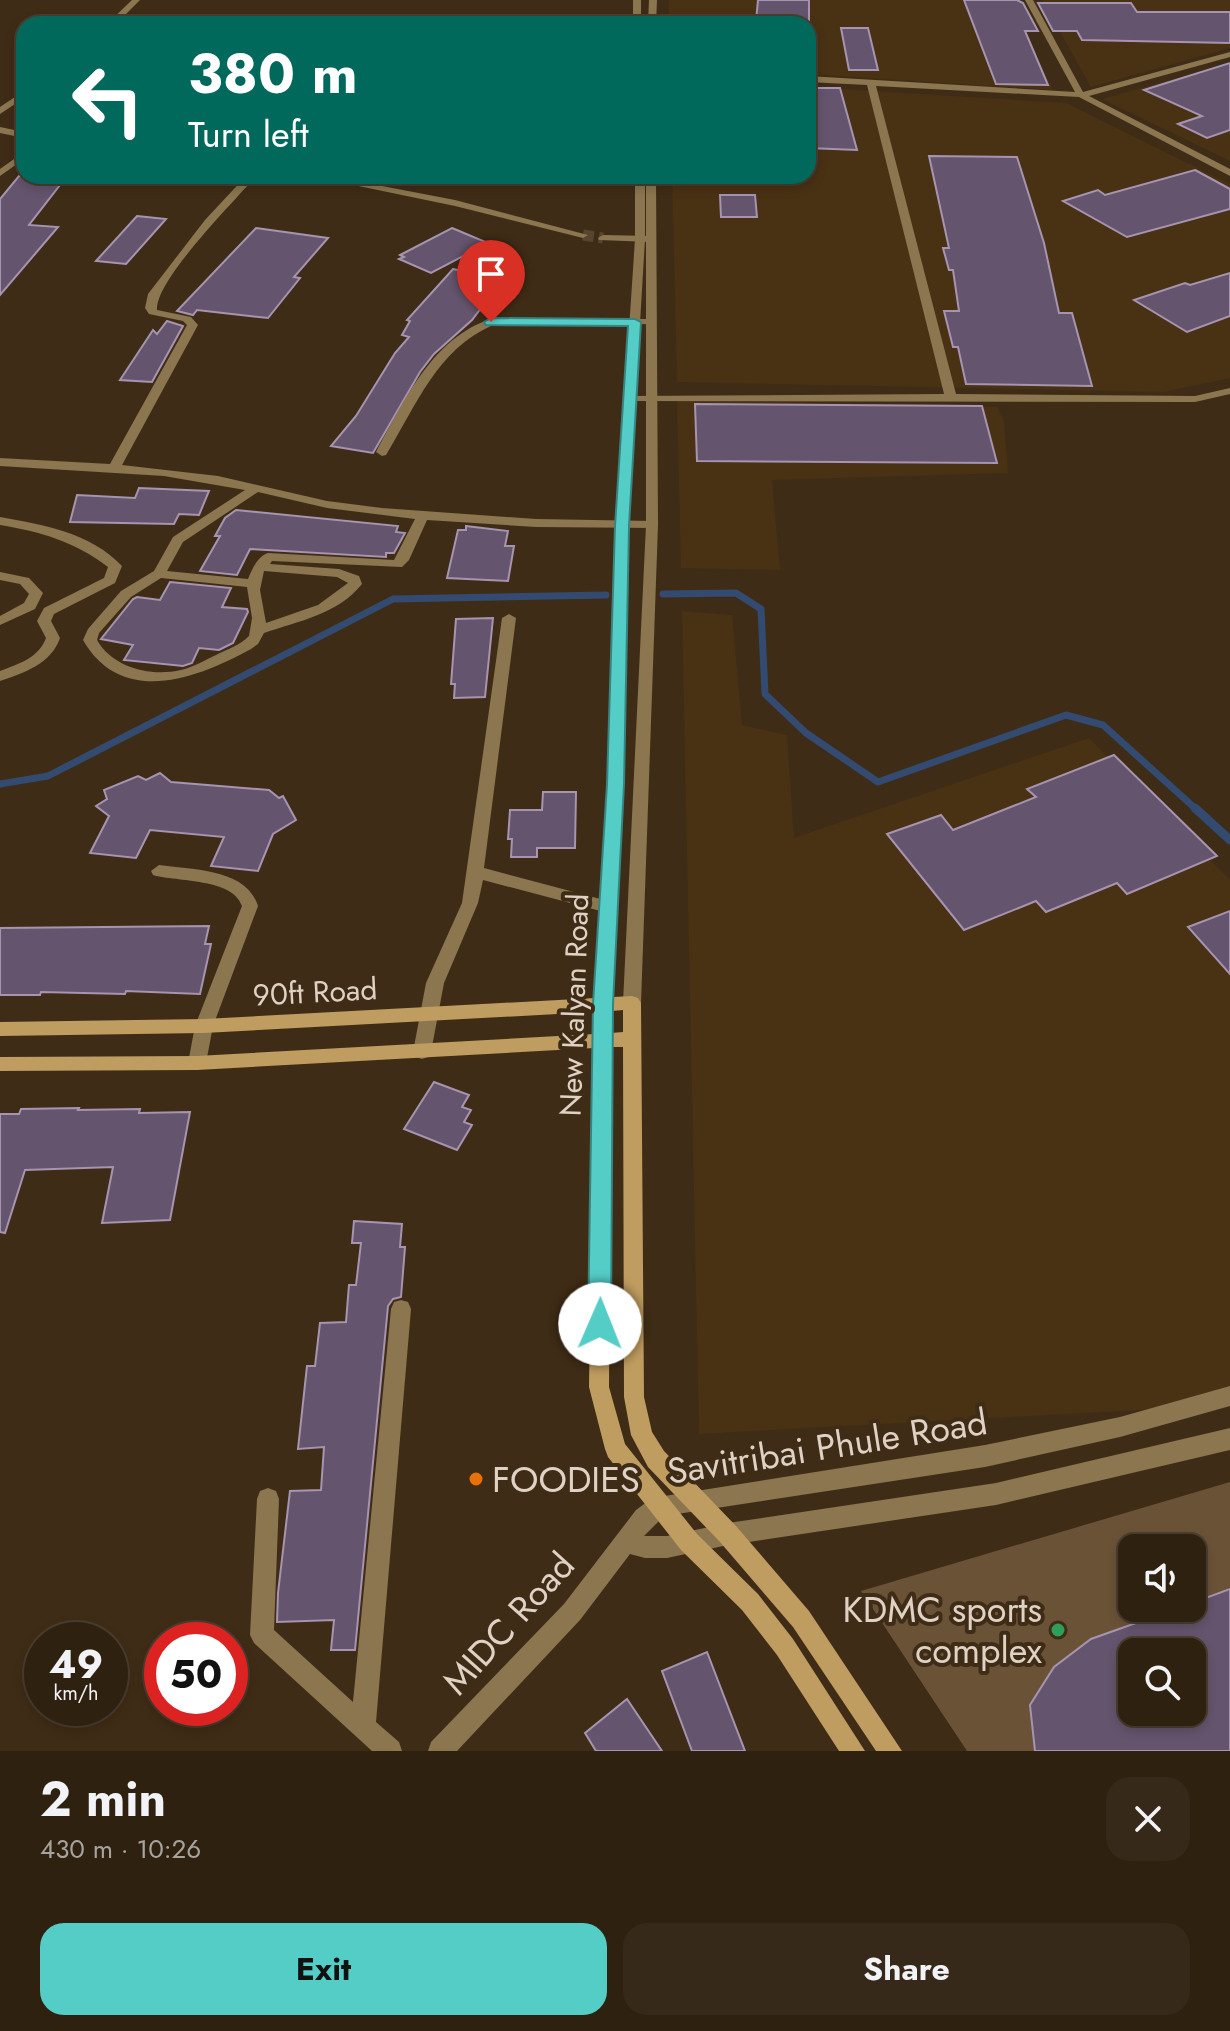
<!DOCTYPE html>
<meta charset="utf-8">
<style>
body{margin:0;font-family:Jost,sans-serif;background:#372919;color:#f1f3f6;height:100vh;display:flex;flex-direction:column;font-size:30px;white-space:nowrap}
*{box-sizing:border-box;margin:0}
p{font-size:26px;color:#a7a39f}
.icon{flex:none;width:44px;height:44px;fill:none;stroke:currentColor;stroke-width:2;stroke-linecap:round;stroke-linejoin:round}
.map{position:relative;height:1751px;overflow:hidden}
.panel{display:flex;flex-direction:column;background:#2f2110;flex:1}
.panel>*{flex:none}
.top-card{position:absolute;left:16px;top:16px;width:800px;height:168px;border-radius:24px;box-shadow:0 4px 12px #0003,0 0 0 2px #4a3e30;background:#00695c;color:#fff;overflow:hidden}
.tools{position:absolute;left:1118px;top:1534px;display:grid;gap:16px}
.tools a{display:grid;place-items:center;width:88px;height:88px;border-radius:16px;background:#2f2110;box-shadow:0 4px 12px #0003,0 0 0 2px #4a3e30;font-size:40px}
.speed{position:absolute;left:24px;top:1622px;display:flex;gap:16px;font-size:40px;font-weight:700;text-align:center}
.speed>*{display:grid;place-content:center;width:104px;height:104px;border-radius:50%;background:#2f2110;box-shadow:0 4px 12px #0003,0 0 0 2px #4a3e30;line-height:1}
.speed small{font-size:20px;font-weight:400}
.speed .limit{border:12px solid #d22;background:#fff;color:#111}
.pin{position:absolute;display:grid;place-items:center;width:68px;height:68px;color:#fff;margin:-82px -34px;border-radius:50% 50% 50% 0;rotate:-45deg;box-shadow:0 0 8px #0007}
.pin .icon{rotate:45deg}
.me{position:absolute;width:88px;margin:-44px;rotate:1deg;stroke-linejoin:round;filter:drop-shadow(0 0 6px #0008)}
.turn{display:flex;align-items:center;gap:28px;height:168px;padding:0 40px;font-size:36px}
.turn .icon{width:104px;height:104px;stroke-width:2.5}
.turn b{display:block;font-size:56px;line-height:68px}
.round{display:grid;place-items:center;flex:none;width:84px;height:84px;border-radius:24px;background:#372919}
.head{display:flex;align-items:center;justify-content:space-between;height:136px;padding:0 40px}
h1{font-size:48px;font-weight:700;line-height:60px}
.primary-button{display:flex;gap:16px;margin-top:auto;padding:16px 40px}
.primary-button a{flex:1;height:92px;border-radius:24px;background:#54cdc7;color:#111;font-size:32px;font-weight:700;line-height:92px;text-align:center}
.primary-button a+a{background:#372919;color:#f1f3f6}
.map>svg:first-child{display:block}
.built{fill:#493114}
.green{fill:#6a5237;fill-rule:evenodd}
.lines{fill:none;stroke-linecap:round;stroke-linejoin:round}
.stream-far1{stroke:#334a71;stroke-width:7}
.stream{stroke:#334a71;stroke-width:9}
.building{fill:#64546d;stroke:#a694b0;stroke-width:2;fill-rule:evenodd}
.minor-tunnel{stroke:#574530;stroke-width:11;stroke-dasharray:11 5;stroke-linecap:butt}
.minor{fill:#8b7650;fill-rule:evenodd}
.tertiary{fill:#8b7650;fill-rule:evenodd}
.secondary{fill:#bf9c5f;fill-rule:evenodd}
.route{fill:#54cdc7;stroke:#378581;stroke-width:2}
.food-dot{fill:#e8710a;stroke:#3f2c16;stroke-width:3}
.leisure-dot{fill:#2e9e5b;stroke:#3f2c16;stroke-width:3}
.labels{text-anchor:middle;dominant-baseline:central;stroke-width:8;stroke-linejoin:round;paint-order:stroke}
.street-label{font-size:30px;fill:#dfd2c5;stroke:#3f2c16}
.near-street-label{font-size:36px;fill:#dfd2c5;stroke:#3f2c16}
.near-poi-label{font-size:36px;fill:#dfd2c5;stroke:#3f2c16;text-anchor:start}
</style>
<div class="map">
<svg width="1230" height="1751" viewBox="0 0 1230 1751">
<rect width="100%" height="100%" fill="#3f2c16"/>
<g class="built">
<polygon points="669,0 1007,0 1053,90 808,74 808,24 669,24"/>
<polygon points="1042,0 1230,0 1230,48 1091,87"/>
<polygon points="1230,63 1230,161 1102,99"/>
<polygon points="808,87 1066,103 1230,184 1230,378 1164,392 677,382 672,176 808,176"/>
<polygon points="677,400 997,407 1004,421 1008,473 772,480 780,570 681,568"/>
<polygon points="682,611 732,615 742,725 787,735 794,838 1089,738 1230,880 1230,1405 699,1434"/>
</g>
<path class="green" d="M1230 1482V1751H967L861 1591ZM1132 1548H1192V1608H1132ZM1132 1652H1192V1712H1132Z"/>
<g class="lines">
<g class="stream-far1">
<polyline points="663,594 736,593 761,609 765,694 806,733 878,782 1066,715 1103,725 1197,810"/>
<polyline points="0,784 48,776 393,599 606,595"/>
</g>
<polyline class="stream" points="1195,808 1230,840"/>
</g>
<g class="building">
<polygon points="758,0 809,0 809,24 756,21"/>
<polygon points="964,0 1017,0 1023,3 1038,31 1025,31 1048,85 996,84"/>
<polygon points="1038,3 1131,3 1137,12 1230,12 1230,43 1082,40 1077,31 1053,31"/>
<polygon points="841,28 868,28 878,70 849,70"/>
<polygon points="1230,63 1230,130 1207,138 1178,124 1202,116 1144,90"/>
<polygon points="808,88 840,88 857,150 808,148"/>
<polygon points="929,156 1017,157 1044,243 1059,313 1072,313 1092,386 966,384 958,347 953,347 944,311 959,311 953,270 949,270 943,248 949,248"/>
<polygon points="1195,170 1230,189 1230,209 1127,237 1063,201 1098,190 1105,195"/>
<polygon points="19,176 67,176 29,225 58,227 0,295 0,199"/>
<polygon points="720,195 755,195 757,217 721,217"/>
<polygon points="137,216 166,219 126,264 96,261"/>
<polygon points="256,228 328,238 294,277 300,278 268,318 197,310 193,315 177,311"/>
<polygon points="452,228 488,243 431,273 399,259 404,257 400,255"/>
<polygon points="453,269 503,279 472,320 434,354 420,372 373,453 331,446 356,416 395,353 409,337 402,335 410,321 407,320"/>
<polygon points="1230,273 1230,316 1187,332 1134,300 1185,283 1190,285"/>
<polygon points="167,321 183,326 152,382 120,380 153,330 157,334"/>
<polygon points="695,404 982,406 997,463 697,461"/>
<polygon points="139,488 209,491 199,515 179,514 174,524 70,522 77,495 135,498"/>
<polygon points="236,510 398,526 396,532 405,533 394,553 386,553 386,557 250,549 237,575 200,571 220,536 215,536 225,518"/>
<polygon points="466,526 508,531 505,546 514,546 508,581 447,578 458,530 466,530"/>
<polygon points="170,582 231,588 222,607 247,609 248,612 233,643 219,650 199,648 192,663 183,666 124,660 133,645 101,639 133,599 137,597 160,600"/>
<polygon points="493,618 485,697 454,698 455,684 451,684 456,619"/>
<polygon points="1114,755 1217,856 1127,894 1117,883 1046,912 1036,901 964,930 887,834 941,815 953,830 1036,797 1027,789"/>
<polygon points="160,773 171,782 269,790 279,798 283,796 296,820 273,834 258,871 211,866 224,837 150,830 136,858 90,853 109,816 96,806 107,799 104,790 138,776 146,780"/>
<polygon points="543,792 576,792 575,848 537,848 537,857 511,857 512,839 508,839 510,810 542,810"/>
<polygon points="1230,911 1230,974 1188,927"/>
<polygon points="209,926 205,944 211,944 200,994 126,991 125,994 41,992 40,995 0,995 0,928"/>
<polygon points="434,1082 469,1095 462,1107 471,1110 464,1122 472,1125 457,1150 404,1129"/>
<polygon points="79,1108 78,1110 140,1109 139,1113 190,1112 170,1220 102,1223 113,1167 25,1170 5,1233 0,1232 0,1114 19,1114 21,1109"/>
<polygon points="354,1221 402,1224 400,1247 405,1247 401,1297 393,1299 388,1306 355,1650 331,1650 334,1620 277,1622 278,1593 290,1491 321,1490 324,1447 298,1449 307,1366 315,1366 320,1323 346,1322 349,1285 356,1285 361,1243 352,1243"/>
<path d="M1230 1589V1751H1035L1030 1705 1054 1667 1091 1639 1178 1608H1192V1603ZM1132 1652H1192V1712H1132Z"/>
<polygon points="707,1652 745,1751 692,1751 662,1671"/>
<polygon points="627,1699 662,1751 596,1751 585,1733"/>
</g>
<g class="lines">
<polyline class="minor-tunnel" points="583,235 603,238"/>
<g class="minor">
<polygon points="132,0 140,0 116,24 107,24"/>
<polygon points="1025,0 1033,0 1083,92 1230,52 1230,57 1089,96 1230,169 1230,176 1079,97 876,86 956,394 1195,396 1230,388 1230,394 1195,402 624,401 624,397 628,396 944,394 867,85 808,82 808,76 1075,92"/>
<polygon points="512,21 519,24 509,24"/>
<polygon points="24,91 24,98 0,114 0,107"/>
<polygon points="0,127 24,132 24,138 0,133"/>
<polygon points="24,152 24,159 0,176 0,169"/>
<path d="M246 176H256C234 202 155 280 157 310L191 317 198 325 122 465 218 476 327 501 382 508 536 519 652 521 656 522V528L536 527 427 520 409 560 402 567 272 561 270 564 339 569 359 576 362 584C338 614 299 621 264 633L258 644 251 649C198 678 122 708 83 640L88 629 121 591 154 571 173 537 245 490 164 476 0 466V458L110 464 187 325 183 321 149 314 145 308 148 294 205 220ZM258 492 327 508 415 519 394 560 268 553C258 556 252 569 248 579L167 571 183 542ZM264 571 337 577 348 583 318 605 266 623 260 590ZM161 578 247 587 252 618 249 636C240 645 228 649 216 655 205 660 194 667 181 670 151 677 113 668 97 640L99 633 131 597Z"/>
<polygon points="310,176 330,176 455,200 588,235 583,238 455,206"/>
<polygon points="603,235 651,236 656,239 651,242 599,240 598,238"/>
<path d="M650 319 654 320V324L493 325C437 349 416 406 386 455L382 456 376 452C403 402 433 337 491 319Z"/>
<path d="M0 517C43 525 90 532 122 566L115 583 54 614 51 621 60 638C51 664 24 673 0 681V671C18 664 39 658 46 638L37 621 44 608 104 578 108 567C74 541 41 532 0 525Z"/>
<polygon points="0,572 29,578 43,593 35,609 0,625 0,616 24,603 29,594 20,584 0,580"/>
<polygon points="509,614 516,618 484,868 608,901 614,903 616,907 614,911 608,913 483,880 478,903 444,983 431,1052 428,1057 422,1059 416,1057 413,1052 426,983 462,903 502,618"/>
<path d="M159 865C192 870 246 868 258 906L213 1026 206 1063 203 1068 197 1070 191 1068 188 1063 195 1026 242 906C233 878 177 882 153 875L151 871Z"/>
<polygon points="401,1300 408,1302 411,1309 376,1722 399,1742 402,1751 372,1751 254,1643 250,1635 257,1499 260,1491 268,1488 276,1491 279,1499 274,1630 353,1702 391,1309 394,1302"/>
</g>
<g class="tertiary">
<rect x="633" y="0" width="8" height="24"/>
<polygon points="649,0 657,0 656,24 648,24"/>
<polygon points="635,176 645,176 645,239 628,526 623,784 612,1004 609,1009 603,1011 597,1009 594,1004 607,784 616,526 635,239"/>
<polygon points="646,176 656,176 658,525 641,1003 638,1008 632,1010 626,1008 623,1003 646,525"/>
<polygon points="1230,1386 1230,1406 1120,1437 985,1467 664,1516 644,1536 667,1536 728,1523 996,1483 1230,1428 1230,1450 996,1505 728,1545 667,1558 645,1558 630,1554 580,1620 457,1751 428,1751 431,1742 564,1604 636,1510 652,1498 985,1445 1120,1417"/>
</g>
<path class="secondary" d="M632 996 638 998 641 1003 644 1397 652 1432 664 1451 736 1526 809 1611 902 1751H876L793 1627 720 1542 648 1467 631 1435 624 1397 623 1047H611L609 1387 625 1444 697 1534 758 1594 793 1639 865 1751H839L777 1655 742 1610 681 1550 608 1457 605 1449 589 1387 594 1048 197 1070 0 1071V1057L197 1056 594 1034V1012L204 1033 0 1036V1022L204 1019ZM623 1010V1032L611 1033 612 1011Z"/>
</g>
<polygon class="route" points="491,318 635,319 641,322 629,526 624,784 613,1004 611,1324 608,1332 600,1335 592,1332 588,1324 593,1004 607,784 615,526 628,326 486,325 484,322"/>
<circle class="food-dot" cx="476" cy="1479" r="8"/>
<circle class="leisure-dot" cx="1058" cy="1630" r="8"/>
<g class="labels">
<g class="street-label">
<text transform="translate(315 992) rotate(-3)">90ft Road</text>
<text transform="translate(574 1005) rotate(-88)">New Kalyan Road</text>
</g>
<g class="near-street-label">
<text transform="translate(827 1446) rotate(-9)">Savitribai Phule Road</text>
<text transform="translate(508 1623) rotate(-48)">MIDC Road</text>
</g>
<g class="near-poi-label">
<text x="492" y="1479">FOODIES</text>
<text x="1042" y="1609" text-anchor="end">KDMC sports<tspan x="1042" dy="41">complex</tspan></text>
</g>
</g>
</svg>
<div class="tools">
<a><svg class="icon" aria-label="sound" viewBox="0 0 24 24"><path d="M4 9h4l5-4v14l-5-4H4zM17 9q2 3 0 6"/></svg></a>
<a><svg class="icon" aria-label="search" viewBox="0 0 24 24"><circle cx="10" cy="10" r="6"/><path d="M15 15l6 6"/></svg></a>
</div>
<div class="speed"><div>49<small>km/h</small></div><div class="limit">50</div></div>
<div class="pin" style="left:491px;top:322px;background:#d93025"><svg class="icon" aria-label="arrive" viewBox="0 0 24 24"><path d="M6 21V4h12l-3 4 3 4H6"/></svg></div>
<svg class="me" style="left:600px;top:1324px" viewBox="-20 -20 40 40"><circle r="19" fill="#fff"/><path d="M0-13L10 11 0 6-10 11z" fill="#54cdc7"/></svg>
<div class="top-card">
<div class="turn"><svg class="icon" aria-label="left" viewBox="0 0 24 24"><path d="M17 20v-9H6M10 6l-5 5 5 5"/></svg><div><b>380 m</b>Turn left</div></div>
</div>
</div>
<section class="panel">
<div class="head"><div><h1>2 min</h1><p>430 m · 10:26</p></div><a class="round"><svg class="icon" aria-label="close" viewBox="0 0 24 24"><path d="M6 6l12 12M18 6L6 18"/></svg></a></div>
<div class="primary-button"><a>Exit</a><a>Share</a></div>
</section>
